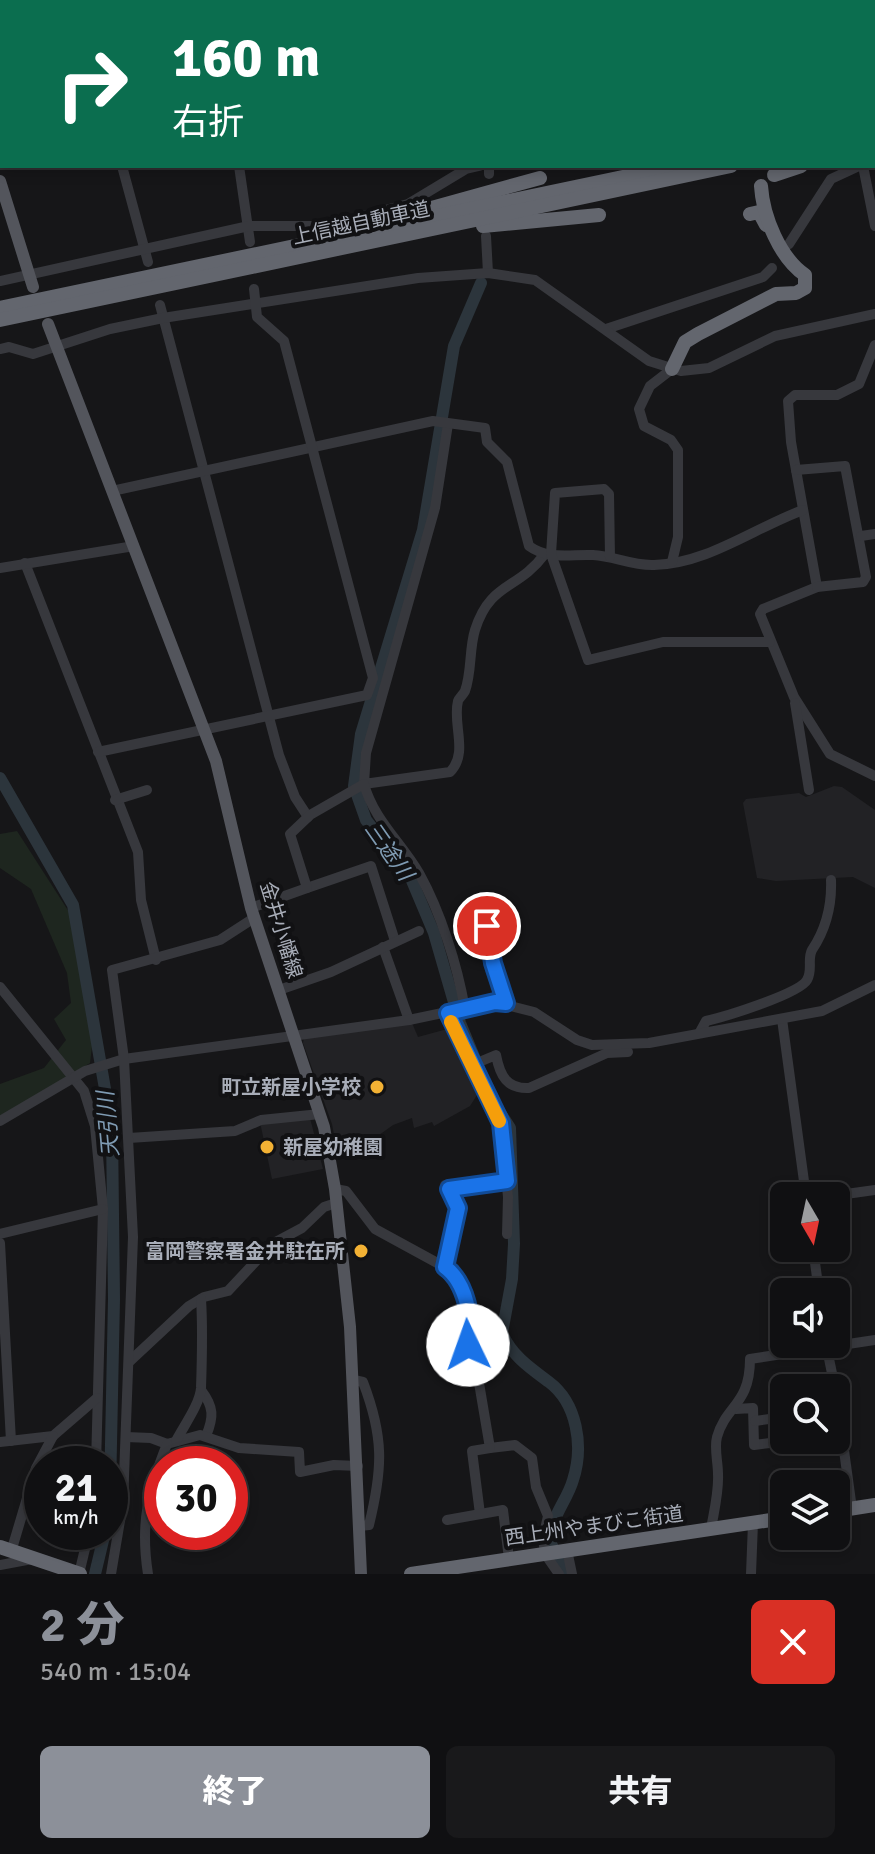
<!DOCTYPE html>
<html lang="ja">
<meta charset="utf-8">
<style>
body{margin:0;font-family:Signika,"Noto Sans JP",sans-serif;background:#19191b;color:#f1f3f6;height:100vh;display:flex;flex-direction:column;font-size:30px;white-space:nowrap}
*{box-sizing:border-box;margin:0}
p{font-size:26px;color:#9c9d9f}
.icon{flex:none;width:44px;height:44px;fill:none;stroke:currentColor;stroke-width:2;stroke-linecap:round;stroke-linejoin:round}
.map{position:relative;height:1574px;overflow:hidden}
.side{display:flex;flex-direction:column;background:#101012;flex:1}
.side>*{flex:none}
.guide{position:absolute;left:0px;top:0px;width:876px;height:168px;box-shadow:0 4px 12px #0003,0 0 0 2px #303032;background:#0b6e4f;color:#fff;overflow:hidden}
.needle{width:52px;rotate:171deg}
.fabs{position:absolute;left:770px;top:1182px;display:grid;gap:16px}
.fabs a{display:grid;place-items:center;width:80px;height:80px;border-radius:12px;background:#101012;box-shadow:0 4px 12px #0003,0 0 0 2px #303032;font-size:40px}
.speed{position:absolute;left:24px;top:1446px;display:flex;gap:16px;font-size:40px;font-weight:700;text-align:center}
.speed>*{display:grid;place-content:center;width:104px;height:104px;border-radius:50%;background:#101012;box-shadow:0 4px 12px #0003,0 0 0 2px #303032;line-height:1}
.speed small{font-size:20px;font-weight:400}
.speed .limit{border:12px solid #d22;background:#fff;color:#111}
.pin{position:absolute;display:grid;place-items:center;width:68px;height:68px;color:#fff;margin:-34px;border:4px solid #fff;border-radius:50%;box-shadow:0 2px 8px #0007}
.me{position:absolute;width:88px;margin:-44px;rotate:357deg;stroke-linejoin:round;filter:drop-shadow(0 0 6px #0008)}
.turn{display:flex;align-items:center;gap:28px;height:168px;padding:0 40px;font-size:36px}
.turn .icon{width:104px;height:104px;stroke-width:2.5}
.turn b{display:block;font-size:56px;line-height:68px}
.round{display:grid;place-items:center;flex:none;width:84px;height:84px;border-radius:12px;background:#19191b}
.headline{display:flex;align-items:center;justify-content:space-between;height:136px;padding:0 40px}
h1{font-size:48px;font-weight:800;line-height:60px;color:#8c9099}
.primary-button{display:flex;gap:16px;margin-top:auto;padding:16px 40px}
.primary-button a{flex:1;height:92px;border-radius:12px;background:#8c9099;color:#fff;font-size:32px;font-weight:800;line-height:92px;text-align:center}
.primary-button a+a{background:#19191b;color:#f1f3f6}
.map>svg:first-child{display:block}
.built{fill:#222225}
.green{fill:#1e261f}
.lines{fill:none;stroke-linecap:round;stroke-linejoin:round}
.river{stroke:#2c353c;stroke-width:12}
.minor{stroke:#37383d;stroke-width:10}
.major{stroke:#53555c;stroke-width:12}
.highway{stroke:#63666e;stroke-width:14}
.route-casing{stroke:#114b97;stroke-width:20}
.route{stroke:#1a73e8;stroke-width:14}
.slow{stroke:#f59e0b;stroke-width:14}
.poi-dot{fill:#f2b134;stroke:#111113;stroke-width:3}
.labels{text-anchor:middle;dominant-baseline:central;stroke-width:8;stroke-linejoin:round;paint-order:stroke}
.street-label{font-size:20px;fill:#a8adb8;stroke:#111113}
.poi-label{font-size:20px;font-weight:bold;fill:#a8adb8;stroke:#111113;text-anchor:end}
.water-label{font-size:22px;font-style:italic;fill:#7f9bb3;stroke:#111113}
</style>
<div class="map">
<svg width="875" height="1574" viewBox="0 0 875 1574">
<rect width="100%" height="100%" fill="#161618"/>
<g class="built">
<polygon points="834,786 842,787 875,810 875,888 853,877 776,881 757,878 743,803 746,799 799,793 806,797"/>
<polygon points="412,1023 418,1037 451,1028 477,1095 470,1106 434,1126 432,1122 414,1128 412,1118 393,1125 365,1145 337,1150 332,1124 303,1043 304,1037"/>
<polygon points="310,1118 323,1169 272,1179 260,1122"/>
</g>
<polygon class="green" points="17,831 69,912 93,1038 90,1063 0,1118 0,1084 44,1068 66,1040 54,1019 71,1003 67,973 31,889 0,868 0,834"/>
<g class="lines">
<g class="river">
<polyline points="537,2 540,0"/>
<path d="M481 283 454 346 423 530 361 734 354 786 366 820 410 876 434 933 460 1023 492 1100 510 1128 514 1244 512 1279 502 1333C511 1355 530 1368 549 1382 577 1403 584 1446 573 1480 568 1498 555 1512 551 1531L550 1541 564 1574"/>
<polyline points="0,778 73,905 112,1129 114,1299 110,1492"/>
<polyline points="95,1574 105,1532"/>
</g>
<g class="minor">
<polyline points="79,0 79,2"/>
<polyline points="194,0 194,2"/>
<polyline points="868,2 869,0"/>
<polyline points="874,94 875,93"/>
<polyline points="874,160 875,160"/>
<polyline points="122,166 148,262"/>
<polyline points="239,166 250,242"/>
<polyline points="489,166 489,174"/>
<polyline points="863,166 875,226"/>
<polyline points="486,236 488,273"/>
<polyline points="789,244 831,179 859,166"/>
<polyline points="0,281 249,226 325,226 408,204 466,169 479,166"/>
<polyline points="160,305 279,755 295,797 308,817"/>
<polyline points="606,329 763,277 772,268"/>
<polyline points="875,345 859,384 837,395 795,395 788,401 791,442 817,587 763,609 760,614 794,697 830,754 875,776"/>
<polyline points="0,349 9,347 33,354 110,329 163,318 418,278 488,273 535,280 649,361 681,371 709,368 775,336 875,314"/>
<path d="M448 424 435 508 366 753 364 784 450 772C469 753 452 724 458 701 459 698 463 695 465 691 472 672 469 649 475 630 490 582 518 590 544 555"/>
<polyline points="796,470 845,466 866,577 863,582 817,587"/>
<path d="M112 491 433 421 485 428 487 442 507 462 529 546C548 560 570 554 593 555 614 556 632 566 654 565 707 564 754 528 803 510"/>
<polyline points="861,536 875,534"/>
<polyline points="610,557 609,494 604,489 555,493 551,554 588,660 663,642 770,642"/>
<polyline points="672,562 678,537 678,450 671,440 644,426 639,409 650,386 672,369"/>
<polyline points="25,563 138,852 141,900 156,960"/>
<polyline points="0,568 134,546"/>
<polyline points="795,703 809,790"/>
<polyline points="98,752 367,695 373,678 284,341 257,317 254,289"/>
<polyline points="115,800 147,790"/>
<polyline points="307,888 371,866 395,941"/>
<path d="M251 908 307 888 290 834 310 815 364 784C374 820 401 842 419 873 441 913 457 964 465 1009"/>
<polyline points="487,926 493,963 506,1003"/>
<polyline points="383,947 409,1020"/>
<polyline points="0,987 84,1091 95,1126 103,1209 96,1464"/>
<polyline points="279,990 331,972 419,931"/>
<polyline points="448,1013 501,1123 508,1197 507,1234"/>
<polyline points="782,1019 806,1196"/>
<path d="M700 1032 706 1021C724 1017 799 994 807 980 813 970 807 959 812 950 826 929 832 907 831 880"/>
<path d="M472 1065 496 1055C500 1076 507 1089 529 1088L607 1053 628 1052"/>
<polyline points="0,1121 85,1071 124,1059 409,1020 495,1002 534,1012 577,1040 592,1045 649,1043 822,1011 875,985"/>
<polyline points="129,1138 235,1131 261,1120 320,1114"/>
<polyline points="335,1189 346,1191 375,1229 441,1265 460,1282 470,1330 467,1350 478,1377 490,1448 515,1445 532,1458 536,1487 548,1516 543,1538 545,1554 559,1574"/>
<polyline points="449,1189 507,1181"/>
<polyline points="832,1196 875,1190"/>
<polyline points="0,1234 103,1209"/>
<polyline points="0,1243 11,1441"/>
<polyline points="813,1248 819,1292"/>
<polyline points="445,1267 458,1208 445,1185"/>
<polyline points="826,1344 835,1388"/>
<polyline points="129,1362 189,1306 204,1297 228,1291 272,1244 302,1228 324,1207 336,1203"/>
<path d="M354 1380 363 1382C384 1437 383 1468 369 1525L360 1526"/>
<path d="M201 1390C214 1407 214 1417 206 1436"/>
<polyline points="836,1392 852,1509"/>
<polyline points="736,1409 753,1408 754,1445 785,1441"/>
<polyline points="755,1421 783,1417"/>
<polyline points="126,1437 151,1438 167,1444 200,1435 239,1448 299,1452 300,1472 334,1465 358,1466"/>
<polyline points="809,1440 810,1449 844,1445"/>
<path d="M176 1441C183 1427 200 1404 201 1388 202 1359 203 1329 201 1299"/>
<polyline points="0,1442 53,1436 97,1398"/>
<polyline points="480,1514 472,1451 490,1448"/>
<polyline points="447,1520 503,1510 509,1559"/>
<path d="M711 1529C714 1511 719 1492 718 1474 718 1462 714 1448 717 1437 726 1405 750 1405 750 1359L875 1340"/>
<polyline points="567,1550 572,1574"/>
<polyline points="11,1552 36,1468 53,1436"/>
<polyline points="0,1565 32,1559"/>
<polyline points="79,1574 89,1532"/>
<polyline points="111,1574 123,1503 133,1237 124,1059 112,970 220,940 254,918"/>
<path d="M148 1574C140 1523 148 1492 167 1444"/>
<polyline points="751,1574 753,1523"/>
</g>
<g class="major">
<polyline points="0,181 33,287"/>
<polyline points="48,324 216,761 251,908 324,1127 335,1189 350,1327 361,1574"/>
</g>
<g class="highway">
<polyline points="874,118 875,118"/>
<polyline points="874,130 875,129"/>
<polyline points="874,141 875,140"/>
<polyline points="774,175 801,166"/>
<polyline points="428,209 540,178"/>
<polyline points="750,214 759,212 766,225"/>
<polyline points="483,226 599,215"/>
<polyline points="0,308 675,166"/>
<polyline points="0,320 731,166"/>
<path d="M672 369 685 342 698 334 776 294 796 293 805 288V275C780 258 763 217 761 186"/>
<polyline points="836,1511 875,1505"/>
<polyline points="0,1547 80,1574"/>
<polyline points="411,1574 784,1518"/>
</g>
</g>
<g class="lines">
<g class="route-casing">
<path id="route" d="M468 1345C474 1321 466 1282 445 1267L458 1208 449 1189 507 1181 501 1123 448 1013 495 1002 506 1003 493 963 487 926"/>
</g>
<use href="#route" class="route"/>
<polyline class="slow" points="451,1022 499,1121"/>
</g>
<g class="poi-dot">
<circle cx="377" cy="1087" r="8"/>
<circle cx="267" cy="1147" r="8"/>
<circle cx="361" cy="1251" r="8"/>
</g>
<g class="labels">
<g class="street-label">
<text transform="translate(361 223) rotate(-12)">上信越自動車道</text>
<text transform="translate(281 930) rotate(73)">金井小幡線</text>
<text transform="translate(594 1526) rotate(-8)">西上州やまびこ街道</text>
</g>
<g class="poi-label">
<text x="361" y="1087">町立新屋小学校</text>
<text x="283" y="1147" text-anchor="start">新屋幼稚園</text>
<text x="345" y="1251">富岡警察署金井駐在所</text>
</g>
<g class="water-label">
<text transform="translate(389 851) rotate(55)">三途川</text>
<text transform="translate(108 1124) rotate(-95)">天引川</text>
</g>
</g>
</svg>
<div class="fabs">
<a><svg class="needle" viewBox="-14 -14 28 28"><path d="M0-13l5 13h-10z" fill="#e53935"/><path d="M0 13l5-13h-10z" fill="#9c9d9f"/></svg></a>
<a><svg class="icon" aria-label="sound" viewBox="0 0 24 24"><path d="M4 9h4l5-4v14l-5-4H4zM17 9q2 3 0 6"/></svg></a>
<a><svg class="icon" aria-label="search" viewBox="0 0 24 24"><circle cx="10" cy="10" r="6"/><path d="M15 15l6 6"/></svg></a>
<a><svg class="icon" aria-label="layers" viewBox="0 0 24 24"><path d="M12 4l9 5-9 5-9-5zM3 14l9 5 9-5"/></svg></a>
</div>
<div class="speed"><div>21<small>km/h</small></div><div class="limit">30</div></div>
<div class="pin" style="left:487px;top:926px;background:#d93025"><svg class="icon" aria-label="arrive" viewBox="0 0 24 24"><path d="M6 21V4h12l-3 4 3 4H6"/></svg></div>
<svg class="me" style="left:468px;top:1345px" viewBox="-20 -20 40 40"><circle r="19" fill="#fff"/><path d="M0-13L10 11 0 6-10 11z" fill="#1a73e8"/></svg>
<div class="guide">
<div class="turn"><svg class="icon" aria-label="right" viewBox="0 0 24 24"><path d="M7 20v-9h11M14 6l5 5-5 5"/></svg><div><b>160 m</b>右折</div></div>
</div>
</div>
<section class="side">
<div class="headline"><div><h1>2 分</h1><p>540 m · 15:04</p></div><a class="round" style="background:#d93025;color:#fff"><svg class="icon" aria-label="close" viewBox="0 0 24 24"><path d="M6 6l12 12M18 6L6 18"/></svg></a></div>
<div class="primary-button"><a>終了</a><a>共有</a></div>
</section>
